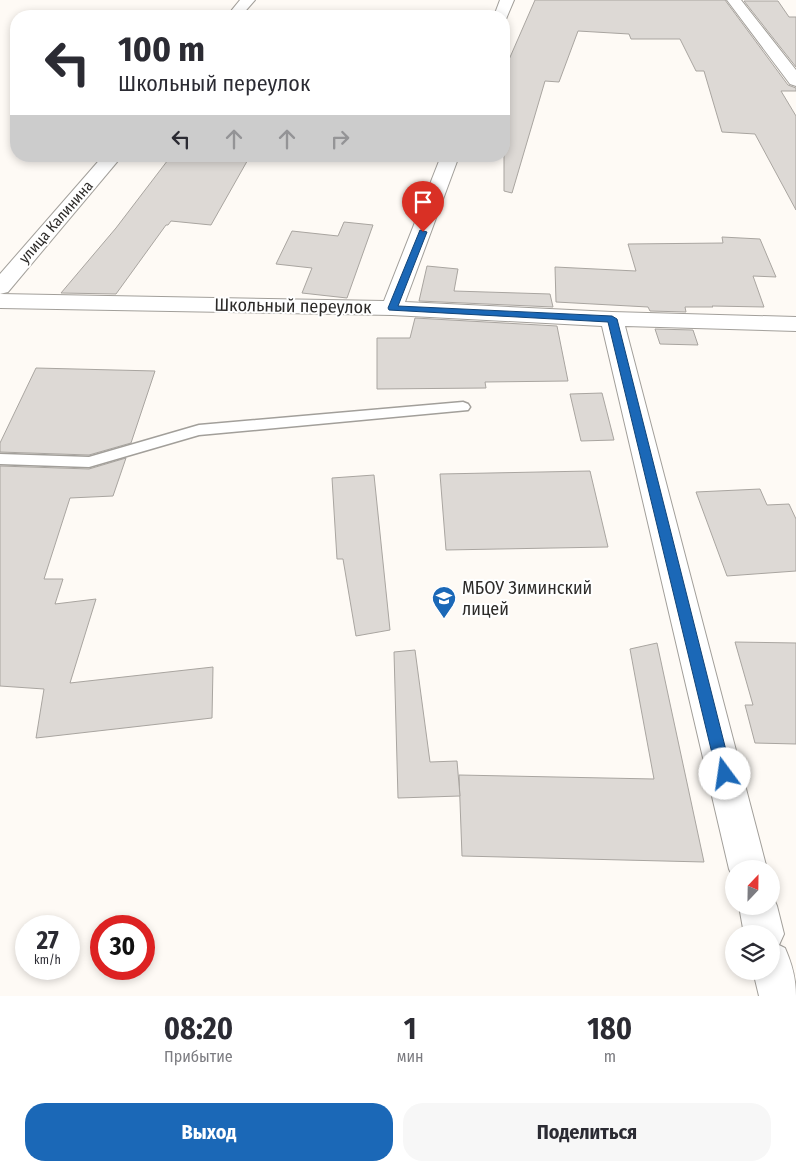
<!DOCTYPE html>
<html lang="ru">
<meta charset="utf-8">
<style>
body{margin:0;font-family:"Fira Sans Condensed",sans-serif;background:#f7f7f7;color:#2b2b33;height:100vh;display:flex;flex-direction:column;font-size:19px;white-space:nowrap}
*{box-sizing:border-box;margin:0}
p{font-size:16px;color:#7c7c81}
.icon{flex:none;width:28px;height:28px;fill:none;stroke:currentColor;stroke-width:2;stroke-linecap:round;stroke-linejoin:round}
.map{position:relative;height:996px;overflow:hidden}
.details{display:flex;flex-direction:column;background:#fff;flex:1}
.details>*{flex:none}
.hud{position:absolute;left:10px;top:10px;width:500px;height:152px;border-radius:20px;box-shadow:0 2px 8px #0003;background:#fff;color:#2b2b33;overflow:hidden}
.needle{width:32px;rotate:22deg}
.controls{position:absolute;left:725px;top:860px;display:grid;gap:10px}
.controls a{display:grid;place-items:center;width:55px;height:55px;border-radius:50%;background:#fff;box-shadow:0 2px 8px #0003;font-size:25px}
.speed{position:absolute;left:15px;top:915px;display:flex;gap:10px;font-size:25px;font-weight:700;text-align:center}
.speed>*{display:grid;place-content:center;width:65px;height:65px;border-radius:50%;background:#fff;box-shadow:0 2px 8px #0003;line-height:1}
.speed small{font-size:12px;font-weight:400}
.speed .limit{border:8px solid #d22;background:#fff;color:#111}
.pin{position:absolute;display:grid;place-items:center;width:42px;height:42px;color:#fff;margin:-51px -21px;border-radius:50% 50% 50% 0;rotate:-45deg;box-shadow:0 0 5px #0007}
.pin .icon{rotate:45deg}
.me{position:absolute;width:55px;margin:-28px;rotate:346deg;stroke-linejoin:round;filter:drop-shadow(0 0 4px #0008)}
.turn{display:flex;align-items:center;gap:18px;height:105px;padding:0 25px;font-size:22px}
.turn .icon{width:65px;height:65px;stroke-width:2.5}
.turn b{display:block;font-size:35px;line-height:42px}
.lanes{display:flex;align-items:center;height:48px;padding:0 25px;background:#0003;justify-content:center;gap:25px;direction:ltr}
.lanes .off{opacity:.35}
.eta{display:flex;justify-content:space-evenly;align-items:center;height:85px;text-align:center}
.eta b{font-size:30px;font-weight:700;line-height:35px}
.cta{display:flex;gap:10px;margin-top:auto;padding:10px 25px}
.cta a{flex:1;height:58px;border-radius:20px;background:#1b68b7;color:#fff;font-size:20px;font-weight:700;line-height:58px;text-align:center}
.cta a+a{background:#f7f7f7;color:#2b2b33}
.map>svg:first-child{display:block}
.building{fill:#ddd9d5;stroke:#a9a5a0}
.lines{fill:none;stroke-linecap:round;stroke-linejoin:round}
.lane-casing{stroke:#a29f9a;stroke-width:3}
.street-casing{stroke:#a29f9a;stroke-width:2}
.lane{fill:#fff;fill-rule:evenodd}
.street{fill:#fff;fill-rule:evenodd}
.route{fill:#1b68b7;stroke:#124477}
.labels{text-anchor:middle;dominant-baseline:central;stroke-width:4;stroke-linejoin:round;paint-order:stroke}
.far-street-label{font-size:15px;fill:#2d2b29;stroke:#fff}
.street-label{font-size:18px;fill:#2d2b29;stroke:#fff}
.poi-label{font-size:18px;fill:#2d2b29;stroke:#fff;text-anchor:start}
</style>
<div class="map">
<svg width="796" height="996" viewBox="0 0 796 996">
<rect width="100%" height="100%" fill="#fefaf5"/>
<g class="building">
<polygon points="535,0 725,0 788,85 796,88 796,91 781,91 796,116 796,210 755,134 722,132 704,71 696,71 680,39 631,39 629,34 578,31 559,82 545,81 512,193 504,191 504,71"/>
<polygon points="744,1 778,1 789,17 796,17 796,67"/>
<polygon points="171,156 250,156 211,225 171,221 168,225 166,225 116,294 61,293 116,228"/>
<polygon points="344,222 373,225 347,298 302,293 312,268 276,264 292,231 338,236"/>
<polygon points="722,237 760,239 776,277 753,276 764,307 712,306 713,307 685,307 686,312 650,311 648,307 556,302 555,267 636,271 628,244 723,243"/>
<polygon points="427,266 458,269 454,291 550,294 553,307 419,301"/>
<polygon points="415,318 557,326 568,381 485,382 486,388 377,389 377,338 410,338"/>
<polygon points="655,329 693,330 698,345 660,344"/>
<polygon points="36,368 155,371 131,443 89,455 0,452 0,443"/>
<polygon points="602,393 614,440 581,441 570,394"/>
<polygon points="126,458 113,496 70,498 44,579 63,579 55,604 96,599 70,683 213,667 212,718 36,738 44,689 0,686 0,466 89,469"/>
<polygon points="590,471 608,547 446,550 440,474"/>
<polygon points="374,475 390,630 356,636 343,559 337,559 332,478"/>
<polygon points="760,489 767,505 789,504 796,519 796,571 727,576 696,492"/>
<polygon points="735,642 796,643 796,744 755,743 745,705 753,705"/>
<polygon points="657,643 704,862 462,856 459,775 654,779 630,649"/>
<polygon points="415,650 430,762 457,761 460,796 398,798 394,652"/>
</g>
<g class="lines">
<g class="lane-casing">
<polygon id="lane" points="463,402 468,404 470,407 468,410 199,435 89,467 0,464 0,454 89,457 199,425"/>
</g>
<g class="street-casing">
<g id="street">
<polygon points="240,0 255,0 241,16 227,16"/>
<polygon points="500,0 514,0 506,19 504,20 504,16 494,16"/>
<polygon points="727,0 741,0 796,70 796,86 790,84"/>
<polygon points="103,156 122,156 8,292 0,294 0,274"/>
<polygon points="441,156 459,156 405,302 612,312 796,317 796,331 625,326 767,869 734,869 734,880 729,869 602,326 392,315 0,308 0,294 384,301"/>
<path d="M771 892 777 906 784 934 779 945 785 948C792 964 796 978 796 996H759L753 971H771V934H744L739 906H771Z"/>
</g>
</g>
<use href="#lane" class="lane"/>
<use href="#street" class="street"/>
</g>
<polygon class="route" points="420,230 427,232 398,306 612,316 617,319 732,774 730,779 725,781 720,779 717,774 608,322 389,310 388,308"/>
<defs>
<g id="school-pin" transform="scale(1.25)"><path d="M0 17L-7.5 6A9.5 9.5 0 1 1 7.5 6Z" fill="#1b68b7" stroke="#fff"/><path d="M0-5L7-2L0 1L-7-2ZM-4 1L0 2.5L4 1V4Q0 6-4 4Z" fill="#fff"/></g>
</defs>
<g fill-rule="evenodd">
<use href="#school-pin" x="444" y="598"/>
</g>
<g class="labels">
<g class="far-street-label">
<text transform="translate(56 222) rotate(-49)">улица Калинина</text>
</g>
<g class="street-label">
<text transform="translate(293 306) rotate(1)">Школьный переулок</text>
</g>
<g class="poi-label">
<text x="462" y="588">МБОУ Зиминский<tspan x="462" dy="21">лицей</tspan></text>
</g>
</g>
</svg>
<div class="controls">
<a><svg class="needle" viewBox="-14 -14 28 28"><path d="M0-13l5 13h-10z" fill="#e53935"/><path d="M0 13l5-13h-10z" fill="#7c7c81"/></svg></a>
<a><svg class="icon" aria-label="layers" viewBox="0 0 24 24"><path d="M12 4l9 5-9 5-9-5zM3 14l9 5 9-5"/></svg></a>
</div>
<div class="speed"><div>27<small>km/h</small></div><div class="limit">30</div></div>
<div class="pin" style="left:423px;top:232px;background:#d93025"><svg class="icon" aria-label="arrive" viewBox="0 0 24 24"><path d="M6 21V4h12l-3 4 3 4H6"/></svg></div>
<svg class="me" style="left:725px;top:774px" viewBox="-20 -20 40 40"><circle r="19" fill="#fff"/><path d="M0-13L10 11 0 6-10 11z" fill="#1b68b7"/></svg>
<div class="hud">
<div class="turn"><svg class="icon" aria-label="left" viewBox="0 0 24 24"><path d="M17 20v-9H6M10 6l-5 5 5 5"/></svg><div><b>100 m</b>Школьный переулок</div></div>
<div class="lanes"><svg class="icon" aria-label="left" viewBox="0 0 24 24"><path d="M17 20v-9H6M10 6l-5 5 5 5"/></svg><svg class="icon off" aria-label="ahead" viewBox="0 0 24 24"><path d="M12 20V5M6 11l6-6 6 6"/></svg><svg class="icon off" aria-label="ahead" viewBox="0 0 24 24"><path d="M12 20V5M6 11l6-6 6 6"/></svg><svg class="icon off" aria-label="right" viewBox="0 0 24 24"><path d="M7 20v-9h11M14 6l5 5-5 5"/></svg></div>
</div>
</div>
<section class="details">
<div class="eta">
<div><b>08:20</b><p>Прибытие</p></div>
<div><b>1</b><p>мин</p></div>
<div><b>180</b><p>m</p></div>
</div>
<div class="cta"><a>Выход</a><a>Поделиться</a></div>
</section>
